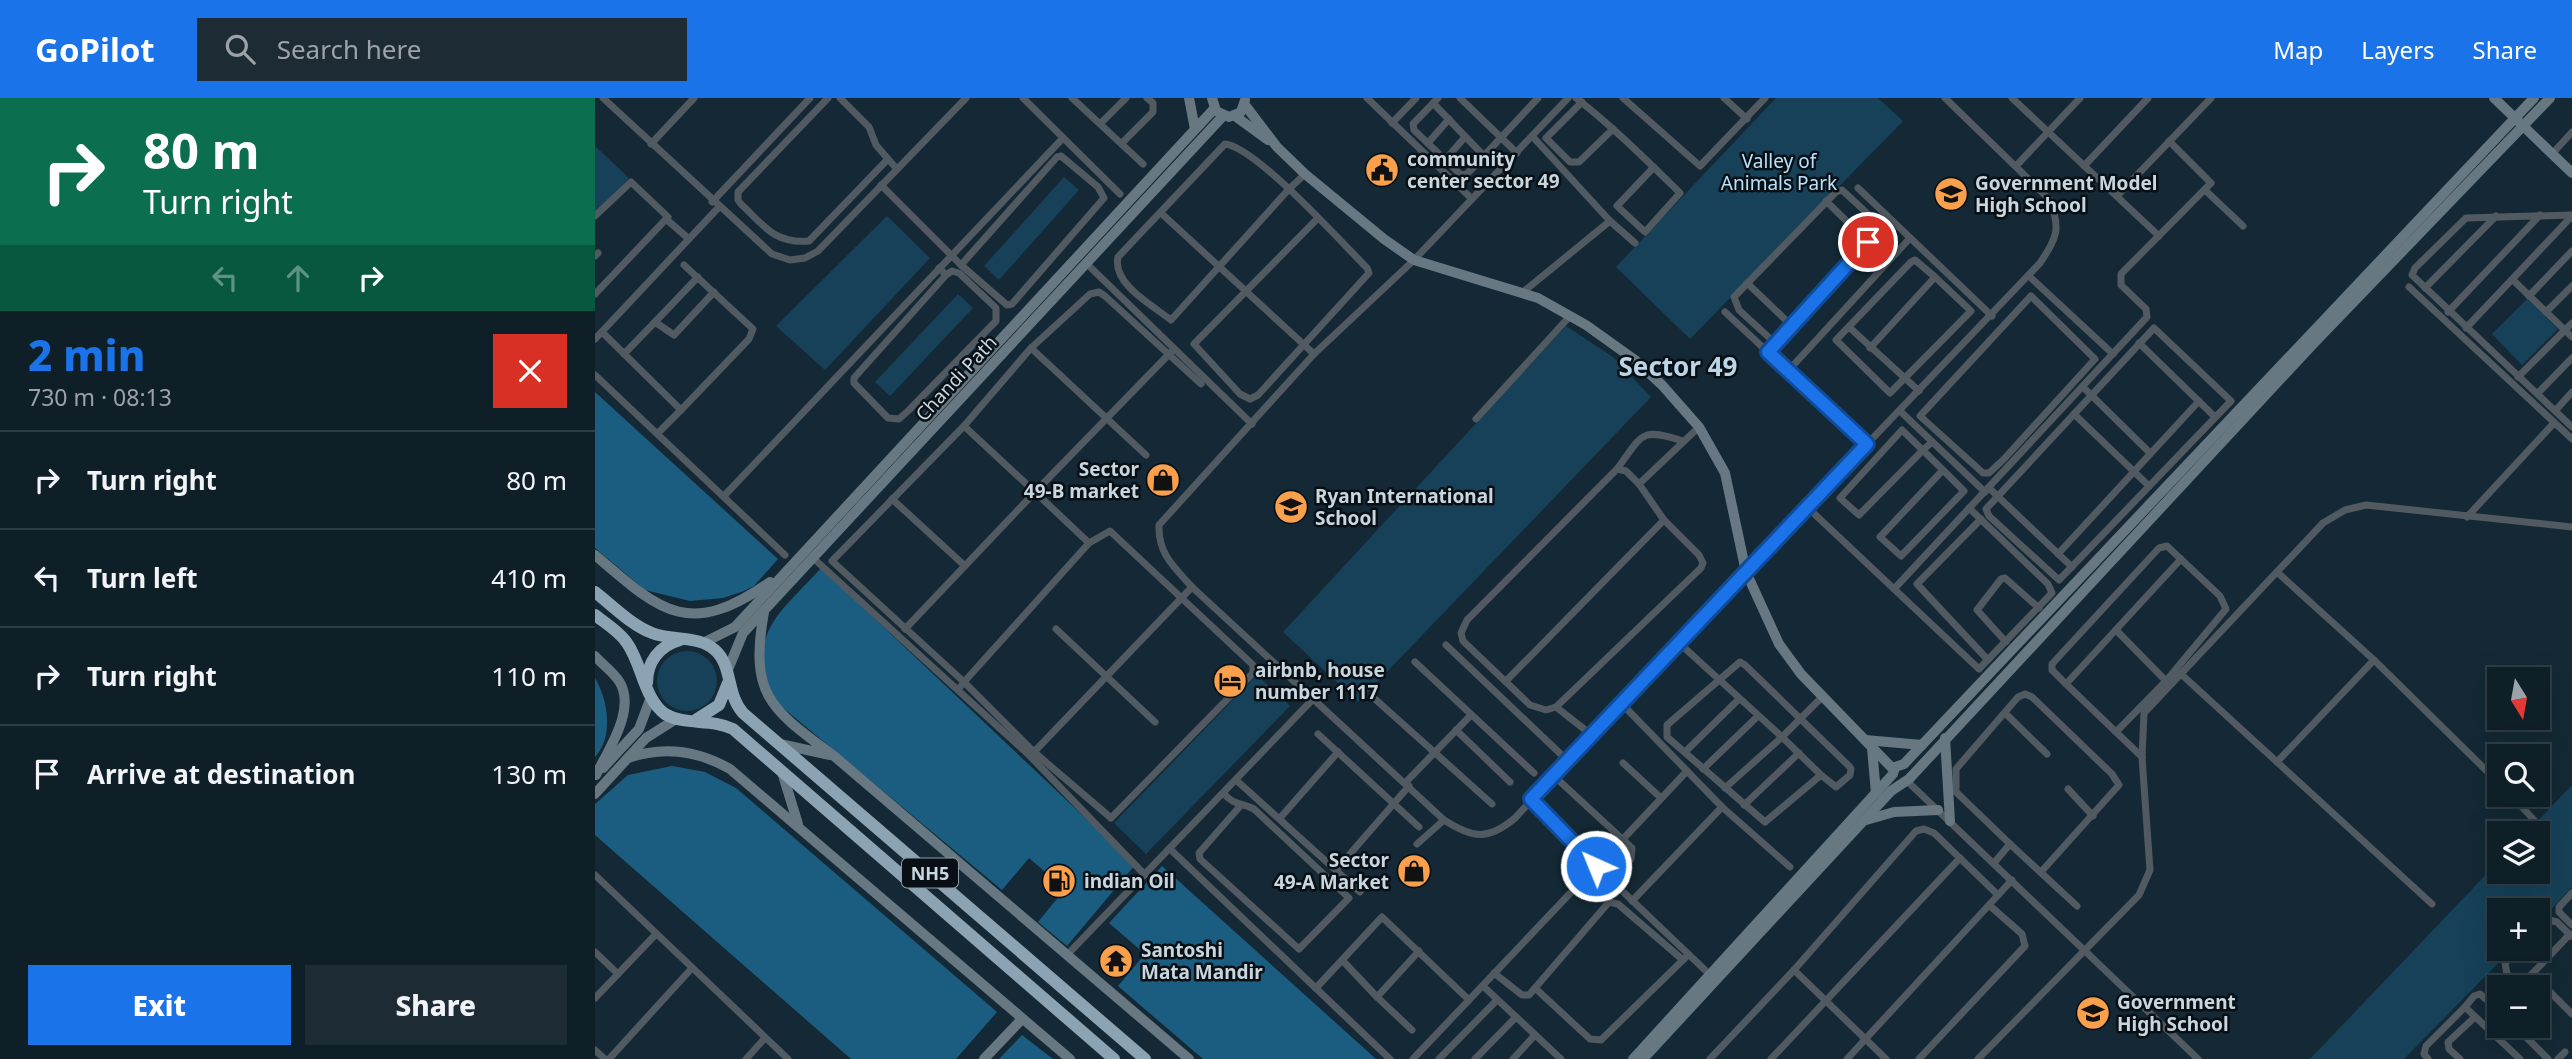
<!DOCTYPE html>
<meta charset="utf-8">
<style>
body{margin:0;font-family:"Noto Sans",sans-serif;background:#1d2c34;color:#f1f3f6;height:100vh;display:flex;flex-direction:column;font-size:26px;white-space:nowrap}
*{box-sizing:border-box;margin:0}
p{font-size:23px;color:#9ba2a8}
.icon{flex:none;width:38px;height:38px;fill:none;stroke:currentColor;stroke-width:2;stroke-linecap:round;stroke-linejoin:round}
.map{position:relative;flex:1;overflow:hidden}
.drawer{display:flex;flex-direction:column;background:#0f1f28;width:595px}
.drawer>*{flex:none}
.top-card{background:#0b6e4f;color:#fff;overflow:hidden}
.needle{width:46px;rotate:169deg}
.tools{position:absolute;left:1892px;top:569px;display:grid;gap:14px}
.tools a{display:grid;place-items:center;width:63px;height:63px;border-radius:0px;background:#0f1f28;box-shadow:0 7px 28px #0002,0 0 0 2px #2f3d45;font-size:35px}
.pin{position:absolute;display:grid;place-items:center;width:60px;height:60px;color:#fff;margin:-30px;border:4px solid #fff;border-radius:50%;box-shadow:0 2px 7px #0007}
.me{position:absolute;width:77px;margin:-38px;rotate:316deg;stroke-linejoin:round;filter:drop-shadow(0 0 5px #0008)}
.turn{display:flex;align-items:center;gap:24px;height:147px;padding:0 28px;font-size:32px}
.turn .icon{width:91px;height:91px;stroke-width:2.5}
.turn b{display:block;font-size:49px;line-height:60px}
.lanes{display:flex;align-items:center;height:66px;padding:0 28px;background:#0003;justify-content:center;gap:35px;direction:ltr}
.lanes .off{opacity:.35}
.round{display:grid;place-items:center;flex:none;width:74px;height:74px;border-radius:0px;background:#1d2c34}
.headline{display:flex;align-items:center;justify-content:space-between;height:119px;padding:0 28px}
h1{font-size:42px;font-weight:800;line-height:52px;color:#1a73e8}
.action{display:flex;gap:14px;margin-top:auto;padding:14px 28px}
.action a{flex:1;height:80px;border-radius:0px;background:#1a73e8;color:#fff;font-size:28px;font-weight:800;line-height:80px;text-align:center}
.action a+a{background:#1d2c34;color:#f1f3f6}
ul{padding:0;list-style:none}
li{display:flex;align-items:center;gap:21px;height:98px;padding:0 28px;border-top:2px solid #2f3d45}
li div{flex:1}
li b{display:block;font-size:26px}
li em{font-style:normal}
header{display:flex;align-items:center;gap:42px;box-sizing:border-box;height:98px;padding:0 35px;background:#1a73e8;color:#fff}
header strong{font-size:33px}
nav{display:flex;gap:38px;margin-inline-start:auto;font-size:24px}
.search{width:490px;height:63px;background:#1d2c34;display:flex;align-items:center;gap:18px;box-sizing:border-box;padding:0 24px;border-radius:0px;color:#9ba2a8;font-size:26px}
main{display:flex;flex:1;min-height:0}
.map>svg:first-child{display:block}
.green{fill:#164158}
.forest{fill:#1a5d80}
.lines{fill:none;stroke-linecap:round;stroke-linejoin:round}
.street{stroke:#515a61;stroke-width:7}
.secondary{stroke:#687882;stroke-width:10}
.highway{stroke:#8ba3b2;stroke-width:12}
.route-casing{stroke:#114b97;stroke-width:18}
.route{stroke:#1a73e8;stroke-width:12}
.labels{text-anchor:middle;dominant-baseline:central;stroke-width:5;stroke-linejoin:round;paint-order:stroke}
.shield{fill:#081016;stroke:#8f9ba2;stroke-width:2}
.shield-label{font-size:18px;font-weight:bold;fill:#c9d6de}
.poi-label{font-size:19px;font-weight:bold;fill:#c9d6de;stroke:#081016;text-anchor:start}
.park-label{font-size:19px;fill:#b8e0fa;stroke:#081016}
.street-label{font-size:19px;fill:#c9d6de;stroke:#081016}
.district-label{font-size:26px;font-weight:bold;fill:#bcd5e6;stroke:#081016}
</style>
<header>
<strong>GoPilot</strong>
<div class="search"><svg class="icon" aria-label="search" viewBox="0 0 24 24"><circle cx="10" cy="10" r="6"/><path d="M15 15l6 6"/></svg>Search here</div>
<nav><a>Map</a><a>Layers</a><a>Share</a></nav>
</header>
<main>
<section class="drawer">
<div class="top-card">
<div class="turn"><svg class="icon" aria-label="right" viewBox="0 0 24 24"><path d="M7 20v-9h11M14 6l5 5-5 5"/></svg><div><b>80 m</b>Turn right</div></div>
<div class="lanes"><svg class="icon off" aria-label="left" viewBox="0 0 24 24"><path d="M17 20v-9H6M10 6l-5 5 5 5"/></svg><svg class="icon off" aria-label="ahead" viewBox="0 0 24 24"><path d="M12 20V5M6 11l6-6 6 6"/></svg><svg class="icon" aria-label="right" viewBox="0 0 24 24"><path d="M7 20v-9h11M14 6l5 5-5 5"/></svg></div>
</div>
<div class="headline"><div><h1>2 min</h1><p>730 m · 08:13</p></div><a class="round" style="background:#d93025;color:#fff"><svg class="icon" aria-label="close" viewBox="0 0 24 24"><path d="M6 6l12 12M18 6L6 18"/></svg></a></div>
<ul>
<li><svg class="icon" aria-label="right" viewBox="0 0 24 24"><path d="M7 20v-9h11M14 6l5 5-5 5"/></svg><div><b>Turn right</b></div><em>80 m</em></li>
<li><svg class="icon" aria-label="left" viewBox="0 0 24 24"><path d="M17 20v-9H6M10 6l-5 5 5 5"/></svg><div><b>Turn left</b></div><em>410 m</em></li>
<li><svg class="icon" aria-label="right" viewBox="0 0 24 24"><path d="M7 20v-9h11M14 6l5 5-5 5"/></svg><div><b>Turn right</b></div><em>110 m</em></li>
<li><svg class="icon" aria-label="arrive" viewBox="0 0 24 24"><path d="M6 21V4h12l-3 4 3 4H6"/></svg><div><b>Arrive at destination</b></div><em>130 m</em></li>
</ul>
<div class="action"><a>Exit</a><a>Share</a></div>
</section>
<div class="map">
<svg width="1977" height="961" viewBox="0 0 1977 961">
<rect width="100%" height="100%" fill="#142935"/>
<g class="green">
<polygon points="1181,0 1283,0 1308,23 1095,241 1021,169"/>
<polygon points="0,48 34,80 0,116"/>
<polygon points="469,79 484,92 404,182 389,168"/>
<polygon points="292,118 335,160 230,272 181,228"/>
<polygon points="363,196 378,210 295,298 280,284"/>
<polygon points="1932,201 1963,231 1927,267 1897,236"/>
<polygon points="971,228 1018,259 1056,299 763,604 688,534"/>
<circle cx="92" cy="583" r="30"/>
<polygon points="662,577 695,608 551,756 519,725"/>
<polygon points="1977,687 1977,789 1943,825 1942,812 1904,812 1904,850 1917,851 1809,961 1715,961 1904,763 1904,774 1942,774 1942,735 1931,735"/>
</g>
<g class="forest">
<polygon points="0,294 183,461 159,488 149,493 128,500 95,503 50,492 0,450"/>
<path d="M226 470 540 767 472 848 443 824 470 791 434 760 407 792 181 604C148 536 184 517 226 470Z"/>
<path d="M0 580C13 602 19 638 0 659Z"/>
<polygon points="77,668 110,674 141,690 402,914 361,961 256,961 0,737 0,706 33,677"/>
<polygon points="567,768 781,961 608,961 523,888 550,856 514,825"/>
<polygon points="427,937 458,961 404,961"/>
</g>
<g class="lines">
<g class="street">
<polyline points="8,0 177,156 195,162 210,160 223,153 371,0"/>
<path d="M233 0 143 94V102L146 106C169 128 180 146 214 143L293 61 302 71"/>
<polyline points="245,0 274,29 281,47 293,61"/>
<polyline points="428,0 525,96"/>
<polyline points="477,0 548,66"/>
<polyline points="772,0 877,101"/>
<polyline points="843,0 818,26 819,32 866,77 872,76 943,0"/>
<polyline points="865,0 922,55"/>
<path d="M973 0 819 162 719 256 564 427C563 456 579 469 597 489L849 722C877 740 893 743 920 720L1083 544 1445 165C1462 139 1466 132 1455 102L1350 0"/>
<path d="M981 0C1017 28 1049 60 1081 91L1085 95 1050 134 1022 108 1059 69"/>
<polyline points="1028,0 1105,68 1170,0"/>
<polyline points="1129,0 1152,21"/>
<polyline points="1417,0 1564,138"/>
<polyline points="987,4 951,40 975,64 984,64 1018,31"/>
<polyline points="838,5 889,58"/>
<polyline points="506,25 531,0"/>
<polyline points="797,25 821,0"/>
<polyline points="938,39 1015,123 1040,145"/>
<polyline points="527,45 558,14 558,5 552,0"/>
<polyline points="833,45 854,21"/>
<polyline points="56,46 99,0"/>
<polyline points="1957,56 1977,34"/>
<polygon points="466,58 503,89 509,100 417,206 412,207 366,167 462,59"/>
<polyline points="850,62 870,39"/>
<polyline points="1421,68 1485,0"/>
<polyline points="1489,68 1553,0"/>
<path d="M710 76 694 91 576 222C557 207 517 186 523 159L630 46C661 49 747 145 772 170L774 175 663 297 655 301 645 296 599 246 723 120"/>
<polyline points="286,87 366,167"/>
<polyline points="1263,90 1397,218"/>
<polyline points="1610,92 1648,128"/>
<polyline points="1522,98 1616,0"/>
<polyline points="1231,103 1273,144"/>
<polyline points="117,104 215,0"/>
<polyline points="566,115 719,256"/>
<polyline points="1977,117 1871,120 1820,170 1817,177 1977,329"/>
<polyline points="0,118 36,84 73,119 0,196"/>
<polyline points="71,121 94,141"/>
<polyline points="0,158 3,155"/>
<polyline points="492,166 657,326"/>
<polyline points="344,170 351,177 357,173 364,175 401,210 401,223 314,312 304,321 293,320 259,285 259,280 351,177"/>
<polyline points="103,179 60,224 79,237 119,194"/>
<polyline points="1435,179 1518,256"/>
<polyline points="1918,182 1977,239"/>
<polyline points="1152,185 1196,227"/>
<polyline points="1814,189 1977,341"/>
<polyline points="1830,190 1901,118"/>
<polyline points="928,194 1015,123"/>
<polygon points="1436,198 1500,261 1409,361 1394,375 1388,375 1325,318"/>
<polyline points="1934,198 1977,153"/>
<polyline points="1130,214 1272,347"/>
<polyline points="1853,214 1945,117"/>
<polyline points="1951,214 1977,188"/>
<polyline points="1254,229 1324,293"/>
<polygon points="1559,230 1636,303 1464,482 1394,418 1391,411"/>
<polyline points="1871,230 1977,118"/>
<polyline points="7,234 86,312 63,335"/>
<polyline points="0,241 123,110"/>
<polyline points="1544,245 1620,319"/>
<polyline points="436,250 551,357"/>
<polyline points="1275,250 1340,179 1376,213 1295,295 1241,242 1316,164 1320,162 1340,179"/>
<polyline points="1173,254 1287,129 1247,92 1241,94 1139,199 1144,212 1180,245"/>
<polyline points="29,256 60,224"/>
<polyline points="1193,273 1315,140"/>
<polyline points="0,277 190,457"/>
<polyline points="1923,279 1977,225"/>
<polyline points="1488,289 1555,355"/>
<polyline points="1943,295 1977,260"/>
<polyline points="86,312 154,241 158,231 89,167"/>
<polyline points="1961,312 1977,294"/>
<polyline points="1305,313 1390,394"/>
<polyline points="1479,316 1554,388"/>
<polyline points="881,321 975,218"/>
<polyline points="369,328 237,463 369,584 494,445 515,433 658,567 658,575 516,720 439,654"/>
<polyline points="1337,344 1328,352 1264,417 1245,400 1307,332 1348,372 1285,439 1306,458 1369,393 1348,372"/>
<polygon points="1022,371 1031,373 1044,386 1069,422 1104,457 1108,465 1106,470 961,609 951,612 935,607 868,543 866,535 872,522"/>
<path d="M1022 371C1048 336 1045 329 1088 343"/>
<polyline points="1044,386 1104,329"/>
<polyline points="1394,390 1477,469"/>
<polyline points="129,398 467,41"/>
<polyline points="297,401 370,468"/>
<polyline points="1212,409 1384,571 1457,495 1453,486 1374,410"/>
<polyline points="1872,419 1959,325"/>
<polyline points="1386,421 1322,486 1393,562"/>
<polyline points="494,445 440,394 579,251"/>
<polyline points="1463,456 1604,303"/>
<polyline points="217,459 434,657 550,777"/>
<polyline points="1682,474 1779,562 1904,685"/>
<polyline points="1299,491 1552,219 1551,211 1526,187 1526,176 1616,85 1574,43"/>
<polyline points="310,531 440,394 369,328 436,250 495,196 504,194 510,198 606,286"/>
<polyline points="461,531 560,624"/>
<polyline points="1521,532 1571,583"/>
<polyline points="1083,544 1187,639 1130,690"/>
<polyline points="1411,544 1382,512 1406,481 1410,480 1444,510"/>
<polyline points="851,547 973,663"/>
<polyline points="820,564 939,675"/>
<polyline points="1586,576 1837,806"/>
<polyline points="911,583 1069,422"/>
<polyline points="1471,586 1457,572 1457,566 1564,450 1572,448 1625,498 1631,511 1571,583 1521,634"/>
<polyline points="366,588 369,584 439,654 597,489"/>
<polyline points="780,601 897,706"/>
<polyline points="1028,607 1127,709 1195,769"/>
<polyline points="961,609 998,638"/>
<polyline points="1410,615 1452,656"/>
<polyline points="861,632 915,684"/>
<polyline points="723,636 824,729"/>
<polyline points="1090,654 1144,601"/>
<polyline points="1547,659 1471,586 1586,461"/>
<polyline points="1682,664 1779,562"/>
<polyline points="1028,665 1066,700"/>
<polyline points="1108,671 1163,618"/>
<polyline points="1226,677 1241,689 1255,677 1256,671 1254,668 1150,567 1145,564 1072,627 1072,639 1170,724 1226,677 1187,639 1228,598"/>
<polyline points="959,678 1037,750 1036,761 1028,771"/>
<polyline points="641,682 765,794"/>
<polyline points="1312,683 1603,961"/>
<polyline points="810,685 876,617"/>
<polyline points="1473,691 1498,718"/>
<path d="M629 696C639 707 647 705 659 711L754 800 704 851 605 761 604 755 646 707"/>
<polyline points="1915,696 1939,722"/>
<polyline points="936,701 1001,768 1110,872"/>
<polyline points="1149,707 1204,655"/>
<polyline points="685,720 743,654"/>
<polyline points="1028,741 1092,673"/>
<polyline points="822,746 849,722"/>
<polyline points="1415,746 1361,694 1361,671 1423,599 1430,596 1437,599 1517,676 1524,687 1446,774"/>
<polyline points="575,751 795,961"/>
<polyline points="1399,765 1415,746 1482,808"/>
<polyline points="741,772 814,688"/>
<polyline points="0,777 193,961"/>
<polyline points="1977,795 1964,809 1964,814 1977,827"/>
<polyline points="1037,803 1127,709"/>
<polyline points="1942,833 1954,822 1962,824 1976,838"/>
<polyline points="1924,850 1910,865 1912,876 1926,886 1937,876 1977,916"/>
<polyline points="0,854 23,876"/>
<polyline points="472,857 719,600"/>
<polyline points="748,863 782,899 824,853"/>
<polyline points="1199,872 1291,961"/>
<polyline points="899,875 927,897 934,897 1014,804 1023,806 1088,862"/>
<polyline points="1937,876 1975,836"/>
<polyline points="888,888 966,961"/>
<polyline points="721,890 787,819 874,902"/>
<polyline points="940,890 995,941 1006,942 1091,859"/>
<polyline points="782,899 817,932"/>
<polyline points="0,900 61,836"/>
<polyline points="1904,912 1885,896 1879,898 1870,909 1925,961"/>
<polyline points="1920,928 1953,961"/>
<polyline points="0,952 10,961"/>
<polyline points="14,961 97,870"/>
<polyline points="151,961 170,940"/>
<polyline points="818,961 1001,768"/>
<polyline points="844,961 902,902"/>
<polyline points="880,961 921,919"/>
<polyline points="918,961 940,937"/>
<polyline points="1115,961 1199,872 1321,733 1329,731 1339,735 1403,797"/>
<polyline points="1176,961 1365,760"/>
<polyline points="1252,961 1417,782"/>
<polyline points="1324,961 1430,848 1427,836 1394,807"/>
<polyline points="1383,961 1544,797 1555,772 1547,659 1549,615 1728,425 1750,412 1771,407 1977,429"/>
<polyline points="1833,961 1829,956 1831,948 1870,909"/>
<polyline points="1865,961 1854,951 1853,944 1880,919"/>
<polyline points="1963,961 1970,954"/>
</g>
<g class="secondary">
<polyline points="594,0 600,31"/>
<polyline points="617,0 621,13 634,19 646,14 650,2"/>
<polyline points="1899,0 1977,75"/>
<polyline points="650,7 682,49 710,76 789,141 819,162 943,200 991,227 1040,262 1067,287 1104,329 1130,375 1151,474 1184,546 1206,576 1299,672"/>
<polyline points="640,18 673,42"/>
<path d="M0 457C66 514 94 541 175 484"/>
<path d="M169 514C154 598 176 611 239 658L594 961"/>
<polyline points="108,545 140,529 619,11"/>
<path d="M0 558C7 566 18 574 24 583 42 611 13 652 1 677"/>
<polyline points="132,574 148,535 628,18"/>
<polyline points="1350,640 1355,723"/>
<polyline points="1270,642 1327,647"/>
<polyline points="185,646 235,657"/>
<polyline points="1277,650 1281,695"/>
<path d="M33 660C68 648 102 652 135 671L475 961"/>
<polyline points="8,670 44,631 56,599"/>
<polyline points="187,674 203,726"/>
<polyline points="0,696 51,640 81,621"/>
<polyline points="1271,722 1299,714 1343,712"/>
<polyline points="389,961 427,921"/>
<polyline points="1038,961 1298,676 1300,669 1309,666 1939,0"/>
<polyline points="1048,961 1296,693 1314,681 1719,245 1955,0"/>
</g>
<g class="highway">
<path d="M0 494C18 508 36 527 57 535 77 543 103 537 120 552 138 568 131 596 148 615L550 961"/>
<path d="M0 517C10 525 25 534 32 545 47 566 49 601 70 616 90 628 116 620 138 631L519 961"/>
<path d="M52 585C52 564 64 548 85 542"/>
<polyline points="102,621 124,607 133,585"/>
</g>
</g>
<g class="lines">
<g class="route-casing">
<polyline id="route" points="1001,768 936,701 1272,346 1173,254 1273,144"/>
</g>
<use href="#route" class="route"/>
</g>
<defs>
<g id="civic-disc" transform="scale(1.75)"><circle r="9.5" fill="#f9a04d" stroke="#081016"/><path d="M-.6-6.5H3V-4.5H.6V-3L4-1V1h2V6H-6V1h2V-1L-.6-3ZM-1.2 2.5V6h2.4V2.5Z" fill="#111"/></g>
<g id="school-disc" transform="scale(1.75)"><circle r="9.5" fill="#f9a04d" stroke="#081016"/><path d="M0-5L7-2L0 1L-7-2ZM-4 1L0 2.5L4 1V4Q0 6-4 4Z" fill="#111"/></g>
<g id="shop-disc" transform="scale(1.75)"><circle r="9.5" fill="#f9a04d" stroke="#081016"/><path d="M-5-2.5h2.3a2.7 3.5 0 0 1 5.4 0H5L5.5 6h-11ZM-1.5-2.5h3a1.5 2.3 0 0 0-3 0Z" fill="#111"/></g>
<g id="hotel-disc" transform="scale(1.75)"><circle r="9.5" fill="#f9a04d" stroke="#081016"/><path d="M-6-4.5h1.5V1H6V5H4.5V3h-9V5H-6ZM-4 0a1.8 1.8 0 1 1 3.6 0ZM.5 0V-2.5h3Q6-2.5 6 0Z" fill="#111"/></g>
<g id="fuel-disc" transform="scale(1.75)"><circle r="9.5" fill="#f9a04d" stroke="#081016"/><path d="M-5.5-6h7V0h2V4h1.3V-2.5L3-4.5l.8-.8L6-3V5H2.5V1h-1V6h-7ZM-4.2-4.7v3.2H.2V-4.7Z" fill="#111"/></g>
<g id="temple-disc" transform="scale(1.75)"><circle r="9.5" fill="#f9a04d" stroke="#081016"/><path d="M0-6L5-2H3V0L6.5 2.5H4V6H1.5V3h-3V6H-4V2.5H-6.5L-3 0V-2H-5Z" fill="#111"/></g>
</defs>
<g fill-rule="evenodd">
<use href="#civic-disc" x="787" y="72"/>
<use href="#school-disc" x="1356" y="96"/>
<use href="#shop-disc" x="568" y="382"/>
<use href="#school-disc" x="696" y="409"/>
<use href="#hotel-disc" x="635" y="583"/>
<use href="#shop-disc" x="819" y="773"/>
<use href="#fuel-disc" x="464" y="783"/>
<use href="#temple-disc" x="521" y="863"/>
<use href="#school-disc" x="1498" y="915"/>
</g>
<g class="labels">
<rect class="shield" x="307" y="760.5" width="56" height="29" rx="5"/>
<g class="shield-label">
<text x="335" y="775">NH5</text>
</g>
<g class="poi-label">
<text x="812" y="61">community<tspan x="812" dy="22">center sector 49</tspan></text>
<text x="1380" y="85">Government Model<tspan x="1380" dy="22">High School</tspan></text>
<text x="544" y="371" text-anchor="end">Sector<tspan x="544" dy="22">49-B market</tspan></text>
<text x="720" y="398">Ryan International<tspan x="720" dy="22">School</tspan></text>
<text x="660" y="572">airbnb, house<tspan x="660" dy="22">number 1117</tspan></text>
<text x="794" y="762" text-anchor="end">Sector<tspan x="794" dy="22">49-A Market</tspan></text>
<text x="489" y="783">indian Oil</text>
<text x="546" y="852">Santoshi<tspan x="546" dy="22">Mata Mandir</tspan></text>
<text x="1522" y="904">Government<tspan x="1522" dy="22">High School</tspan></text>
</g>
<g class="park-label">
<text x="1184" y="63">Valley of<tspan x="1184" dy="22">Animals Park</tspan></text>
</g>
<g class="street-label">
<text transform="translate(361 280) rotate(-47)">Chandi Path</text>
</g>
<g class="district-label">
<text x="1083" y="268">Sector 49</text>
</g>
</g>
</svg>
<div class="tools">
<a><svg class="needle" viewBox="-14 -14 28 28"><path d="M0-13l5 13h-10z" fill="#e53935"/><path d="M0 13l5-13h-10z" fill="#9ba2a8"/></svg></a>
<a><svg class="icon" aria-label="search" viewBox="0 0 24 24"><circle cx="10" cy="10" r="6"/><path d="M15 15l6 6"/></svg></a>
<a><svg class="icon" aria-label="layers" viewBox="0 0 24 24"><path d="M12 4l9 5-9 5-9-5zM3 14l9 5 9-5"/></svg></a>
<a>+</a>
<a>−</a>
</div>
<div class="pin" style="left:1273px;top:144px;background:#d93025"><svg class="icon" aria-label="arrive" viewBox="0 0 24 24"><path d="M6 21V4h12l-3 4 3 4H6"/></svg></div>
<svg class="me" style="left:1001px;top:768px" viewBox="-20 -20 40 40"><circle r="17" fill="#1a73e8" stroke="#fff" stroke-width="3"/><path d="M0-11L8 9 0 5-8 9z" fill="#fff"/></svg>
</div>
</main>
